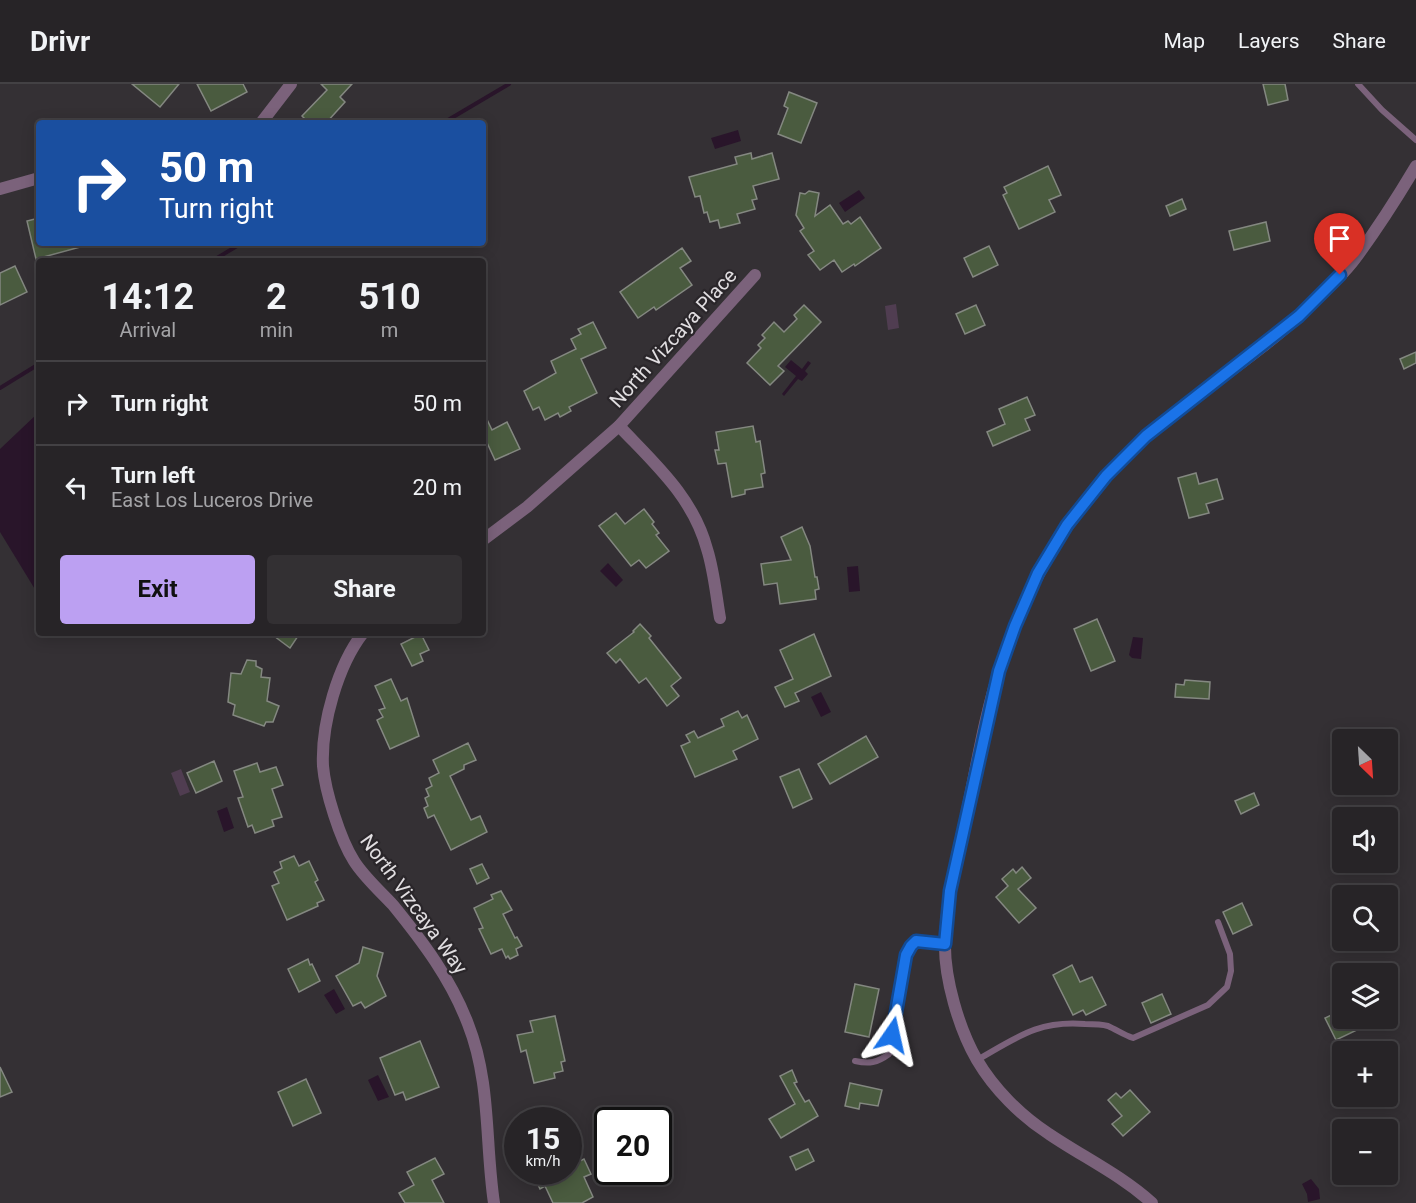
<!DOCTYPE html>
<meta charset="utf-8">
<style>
body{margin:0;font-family:Roboto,sans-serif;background:#333033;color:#f1f3f6;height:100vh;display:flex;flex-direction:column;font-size:22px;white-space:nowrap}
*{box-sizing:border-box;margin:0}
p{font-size:20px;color:#a4a4a7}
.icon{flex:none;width:33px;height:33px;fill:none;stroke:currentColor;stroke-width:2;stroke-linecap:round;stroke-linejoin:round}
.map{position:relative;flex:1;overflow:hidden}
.panel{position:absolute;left:36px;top:174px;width:450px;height:378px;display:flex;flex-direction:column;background:#272427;border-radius:6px;box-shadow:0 3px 15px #0003,0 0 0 2px #434144}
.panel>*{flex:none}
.banner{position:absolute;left:36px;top:36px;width:450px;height:126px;border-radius:6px;box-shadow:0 3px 15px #0003,0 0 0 2px #434144;background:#1a4fa0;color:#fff;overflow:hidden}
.needle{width:39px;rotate:155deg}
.fabs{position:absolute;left:1332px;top:645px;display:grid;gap:12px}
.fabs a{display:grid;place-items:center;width:66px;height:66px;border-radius:6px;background:#272427;box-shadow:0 3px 15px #0003,0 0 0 2px #434144;font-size:30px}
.speed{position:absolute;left:504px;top:1023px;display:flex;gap:12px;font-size:30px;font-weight:700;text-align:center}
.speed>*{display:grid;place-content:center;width:78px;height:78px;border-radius:50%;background:#272427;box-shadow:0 3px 15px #0003,0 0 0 2px #434144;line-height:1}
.speed small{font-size:15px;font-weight:400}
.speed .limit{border:3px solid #111;border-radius:9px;background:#fff;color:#111}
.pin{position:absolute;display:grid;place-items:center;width:51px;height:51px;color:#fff;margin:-62px -26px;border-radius:50% 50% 50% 0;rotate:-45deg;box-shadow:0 0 6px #0007}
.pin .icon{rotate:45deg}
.me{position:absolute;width:66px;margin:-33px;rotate:11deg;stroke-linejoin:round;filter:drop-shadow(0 0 4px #0008)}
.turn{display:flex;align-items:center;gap:21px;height:126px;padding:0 24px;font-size:27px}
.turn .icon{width:78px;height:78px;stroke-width:2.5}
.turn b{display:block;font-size:42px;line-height:51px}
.eta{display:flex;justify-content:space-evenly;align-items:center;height:102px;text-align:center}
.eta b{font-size:36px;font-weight:700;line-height:42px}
.primary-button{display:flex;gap:12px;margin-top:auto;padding:12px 24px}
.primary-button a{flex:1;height:69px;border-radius:6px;background:#bca0f2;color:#111;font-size:24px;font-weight:700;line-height:69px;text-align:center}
.primary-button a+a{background:#333033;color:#f1f3f6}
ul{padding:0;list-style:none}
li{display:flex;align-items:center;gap:18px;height:84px;padding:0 24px;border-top:2px solid #434144}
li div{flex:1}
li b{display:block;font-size:22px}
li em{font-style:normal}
header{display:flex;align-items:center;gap:36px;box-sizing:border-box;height:84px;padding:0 30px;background:#272427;border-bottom:2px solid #434144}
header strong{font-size:28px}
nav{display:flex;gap:33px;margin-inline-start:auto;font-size:21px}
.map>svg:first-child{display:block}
.green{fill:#503d51}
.water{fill:#29152a}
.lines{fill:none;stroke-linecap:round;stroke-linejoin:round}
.stream{stroke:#29152a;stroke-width:4}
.building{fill:#4a5b3f;stroke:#848881;stroke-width:1.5}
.service{stroke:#7b627b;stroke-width:6}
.minor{stroke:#7b627b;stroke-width:12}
.route-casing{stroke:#114b97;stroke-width:15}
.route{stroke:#1a73e8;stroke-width:10}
.labels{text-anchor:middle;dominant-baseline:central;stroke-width:4.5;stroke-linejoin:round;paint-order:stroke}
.street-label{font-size:20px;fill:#e1dee1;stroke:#2a262a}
</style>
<header>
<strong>Drivr</strong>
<nav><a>Map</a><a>Layers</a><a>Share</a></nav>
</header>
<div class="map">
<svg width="1416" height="1119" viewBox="0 0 1416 1119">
<rect width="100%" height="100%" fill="#343034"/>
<g class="green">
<polygon points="896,220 899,244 888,246 885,222"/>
<polygon points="181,685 190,708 180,712 171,689"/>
</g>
<g class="water">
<polygon points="738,46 741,57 715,65 711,54"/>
<polygon points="859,106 865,114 845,128 839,119"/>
<polygon points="791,276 802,285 808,277 811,279 805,287 808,290 802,297 798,295 784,312 782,310 796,292 785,283"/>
<polygon points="39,328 39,506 36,507 0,448 0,365"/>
<polygon points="608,479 623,496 616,503 600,487"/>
<polygon points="858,482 860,507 849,508 847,483"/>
<polygon points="1133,553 1143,554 1141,575 1132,574 1129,571"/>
<polygon points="821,608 831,628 821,633 811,613"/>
<polygon points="227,723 234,744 224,748 217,727"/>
<polygon points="334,905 345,925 336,930 324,911"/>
<polygon points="378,991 389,1013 378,1017 368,996"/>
<polygon points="607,1066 607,1078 601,1083 594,1081 596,1072"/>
<polygon points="1311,1095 1319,1105 1320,1115 1308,1118 1307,1110 1302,1100"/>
</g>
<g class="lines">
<g class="stream">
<polyline points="443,39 509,0"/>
<polyline points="212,177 242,159"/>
<polyline points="0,304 39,280"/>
</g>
</g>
<g class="building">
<polygon points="132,0 179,0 160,23"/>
<polygon points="197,0 243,0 247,8 211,27"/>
<polygon points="321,0 352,0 340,13 345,18 326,39 309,39 302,32 327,6"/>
<polygon points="1263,0 1285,0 1288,16 1268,21"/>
<polygon points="789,8 817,19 801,59 778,50 788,24 784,22"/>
<polygon points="751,69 752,75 772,69 779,95 753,102 757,115 752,116 755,125 737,130 740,139 720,144 718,136 710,138 707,128 704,129 700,112 695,113 689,93 737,80 735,73"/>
<polygon points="1048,82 1061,111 1049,116 1055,128 1019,145 1003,111 1007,109 1004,103"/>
<polygon points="809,107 819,109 815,132 830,121 843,140 848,137 851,140 860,133 881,164 855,182 854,180 842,188 834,176 820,186 808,171 814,167 800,147 804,144 796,131 800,109 805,110"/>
<polygon points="1182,115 1186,125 1170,132 1166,122"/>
<polygon points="39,134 39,159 83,159 84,162 36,175 27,137"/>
<polygon points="1266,138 1270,157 1234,166 1229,147"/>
<polygon points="989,162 998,181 973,193 964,174"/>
<polygon points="682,164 691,177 680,184 692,201 656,226 654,223 638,234 620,208"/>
<polygon points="15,182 27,208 0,221 0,189"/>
<polygon points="804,221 821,238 778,282 784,287 770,301 747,279 761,264 758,261 765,254 762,251 774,238 784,248 797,235 794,231"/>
<polygon points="976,221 985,241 965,250 956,230"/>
<polygon points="593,238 606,264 581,275 597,309 569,323 571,327 560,333 558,329 545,336 539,323 533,326 524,307 556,289 551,277 576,265 571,255 581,250 578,245"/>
<polygon points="1416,268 1416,279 1404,285 1400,275"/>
<polygon points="1027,313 1035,331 1025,335 1030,346 993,362 987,348 1005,340 999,325"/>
<polygon points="483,327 492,346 507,338 520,365 495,376 483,350"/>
<polygon points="753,342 756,358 760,357 765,389 761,390 763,403 745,406 745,410 732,413 726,379 718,380 715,366 719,366 716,348"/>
<polygon points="1196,389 1199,400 1217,395 1223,415 1206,420 1209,429 1189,434 1178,394"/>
<polygon points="644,425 654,438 652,440 659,449 656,451 669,467 646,484 639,476 631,482 599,442 616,429 625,440"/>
<polygon points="802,443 810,462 815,493 817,493 819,505 815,506 816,515 780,520 777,499 764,501 761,480 791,476 781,453"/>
<polygon points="1097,535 1115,577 1091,587 1074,545"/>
<polygon points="640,540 651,552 649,554 681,594 671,602 679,612 667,622 646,594 639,599 620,575 616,579 607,569 634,548 633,547"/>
<polygon points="270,549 300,549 290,564"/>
<polygon points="421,550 429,566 420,570 423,577 412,582 401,560"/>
<polygon points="814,550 831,592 795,609 799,617 785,623 775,603 793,595 780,566"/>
<polygon points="247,576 256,577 256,582 262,585 261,593 270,594 267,617 279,622 273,638 266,638 264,642 233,631 235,621 228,618 231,589 241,590"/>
<polygon points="391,595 401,617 407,614 419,652 390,665 377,636 383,633 379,626 385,624 375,602"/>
<polygon points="1185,596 1210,598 1209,615 1175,613 1176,600 1184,601"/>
<polygon points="738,627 742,634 747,631 758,655 733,667 737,675 695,693 681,662 690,658 686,651 694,647 698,654 724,642 721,635"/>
<polygon points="866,652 878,673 830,700 818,680"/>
<polygon points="468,659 476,676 464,681 464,685 450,692 471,736 480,732 487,748 451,766 434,731 428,734 424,724 428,722 425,714 429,712 426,705 432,702 429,694 439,689 433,676"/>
<polygon points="214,677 222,697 196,709 187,689"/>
<polygon points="257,679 260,688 276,683 283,701 272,705 282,733 272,736 274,742 255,749 252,741 248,743 238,714 243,713 234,687"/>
<polygon points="799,685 812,715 793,724 780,693"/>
<polygon points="1254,709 1259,721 1241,730 1235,717"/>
<polygon points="294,772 299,782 309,777 318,796 315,798 324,816 317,819 318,822 287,836 272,802 279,799 274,788 282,784 280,778"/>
<polygon points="482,780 489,794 477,800 470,785"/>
<polygon points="1022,783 1031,794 1018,805 1036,824 1019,839 996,813 1008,802 1002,795 1013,785 1016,789"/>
<polygon points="501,807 512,826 503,830 515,854 517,853 522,862 516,865 518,871 510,875 508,872 506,874 502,865 491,870 479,845 483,844 474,824 493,815 491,811"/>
<polygon points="1242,819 1252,841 1233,850 1223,828"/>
<polygon points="363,863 383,869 377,892 386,912 365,924 361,918 353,922 336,892 359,879"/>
<polygon points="308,875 310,881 312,880 320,897 299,908 288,885"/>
<polygon points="1072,881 1080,898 1092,893 1106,921 1086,931 1083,926 1073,931 1053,891"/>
<polygon points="855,900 879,905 869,953 845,948"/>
<polygon points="1162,910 1171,930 1151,939 1142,919"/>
<polygon points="1342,926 1342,934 1351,934 1357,946 1336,956 1325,934"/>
<polygon points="555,932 565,977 561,978 563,987 554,989 555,994 534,999 526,966 521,968 517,951 533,948 530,937"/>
<polygon points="420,957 439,1003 406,1016 403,1008 395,1011 380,974"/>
<polygon points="0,983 12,1008 0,1013"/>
<polygon points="792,986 797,998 794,999 805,1018 809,1016 818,1032 781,1054 769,1035 795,1020 780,992"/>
<polygon points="306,995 321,1029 293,1042 278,1008"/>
<polygon points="850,999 882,1006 878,1022 860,1019 859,1025 845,1022"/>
<polygon points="1130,1006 1150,1028 1123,1052 1112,1040 1122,1032 1108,1016 1116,1009 1121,1014"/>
<polygon points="568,1059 578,1078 584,1075 591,1090 584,1093 593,1113 582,1119 553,1119 545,1102 540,1105 532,1088 568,1088"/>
<polygon points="808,1065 814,1077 796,1086 790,1073"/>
<polygon points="435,1074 444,1090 432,1096 444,1119 405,1119 399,1109 414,1101 407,1088"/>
</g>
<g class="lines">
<g class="service">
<polyline points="1358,0 1382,26 1416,56"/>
<path d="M977 976C1016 954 1038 936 1085 940 1092 940 1101 940 1108 942 1117 946 1124 951 1133 954L1208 921 1227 903 1231 887 1230 870 1218 838"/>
<path d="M855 977C869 980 877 979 889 970L906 871 911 862 916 857 945 860"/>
</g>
<g class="minor">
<polyline points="261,39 291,0"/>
<polyline points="0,105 39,94"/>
<path d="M619 342C655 380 693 413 707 465 714 487 716 511 720 534"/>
<polyline points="483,456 527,423 619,342 755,191"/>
<path d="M363 549C338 581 321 640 323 682 325 707 340 755 354 777 364 793 380 807 393 821 423 858 451 895 468 940 491 998 485 1059 494 1119"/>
<path d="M1152 1119C1121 1091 1083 1073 1049 1050 1021 1032 994 1005 977 976 959 945 944 894 945 858 946 817 956 776 965 736 976 686 984 633 1000 584 1022 514 1057 448 1106 392 1162 328 1239 288 1301 230 1319 213 1340 195 1355 175 1377 145 1397 114 1416 82"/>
</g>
</g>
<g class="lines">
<g class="route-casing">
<polyline id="route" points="892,951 906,871 911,862 916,857 945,860 950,807 999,587 1015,542 1038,489 1067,441 1106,392 1146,352 1299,232 1340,191"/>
</g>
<use href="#route" class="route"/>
</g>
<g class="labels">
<g class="street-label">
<text transform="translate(673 254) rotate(-48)">North Vizcaya Place</text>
<text transform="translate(414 820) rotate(54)">North Vizcaya Way</text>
</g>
</g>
</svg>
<div class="fabs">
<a><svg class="needle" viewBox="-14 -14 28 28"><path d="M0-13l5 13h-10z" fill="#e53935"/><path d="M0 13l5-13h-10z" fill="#a4a4a7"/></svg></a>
<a><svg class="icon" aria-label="sound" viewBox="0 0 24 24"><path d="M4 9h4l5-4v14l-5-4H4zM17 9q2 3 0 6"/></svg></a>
<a><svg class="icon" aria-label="search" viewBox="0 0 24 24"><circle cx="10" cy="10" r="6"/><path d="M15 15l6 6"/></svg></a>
<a><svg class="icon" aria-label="layers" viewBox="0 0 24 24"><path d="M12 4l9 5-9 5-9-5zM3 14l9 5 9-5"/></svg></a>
<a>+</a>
<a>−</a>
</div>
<div class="speed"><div>15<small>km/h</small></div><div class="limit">20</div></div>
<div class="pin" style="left:1340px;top:191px;background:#d93025"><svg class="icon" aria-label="arrive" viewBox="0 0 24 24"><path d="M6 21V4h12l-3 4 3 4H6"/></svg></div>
<svg class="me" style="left:892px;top:951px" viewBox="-20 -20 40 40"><path d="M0-17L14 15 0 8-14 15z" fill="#1a73e8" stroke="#fff" stroke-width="4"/></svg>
<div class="banner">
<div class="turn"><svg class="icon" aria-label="right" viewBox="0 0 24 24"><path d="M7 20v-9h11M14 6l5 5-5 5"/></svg><div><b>50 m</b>Turn right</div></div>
</div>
<section class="panel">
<div class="eta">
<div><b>14:12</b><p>Arrival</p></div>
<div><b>2</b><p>min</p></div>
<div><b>510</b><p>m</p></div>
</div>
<ul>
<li><svg class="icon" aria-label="right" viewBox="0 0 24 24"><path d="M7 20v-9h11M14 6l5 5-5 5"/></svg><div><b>Turn right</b></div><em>50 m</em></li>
<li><svg class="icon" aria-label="left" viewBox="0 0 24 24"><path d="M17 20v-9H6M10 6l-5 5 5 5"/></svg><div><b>Turn left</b><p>East Los Luceros Drive</p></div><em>20 m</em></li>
</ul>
<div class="primary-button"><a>Exit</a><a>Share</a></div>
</section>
</div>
